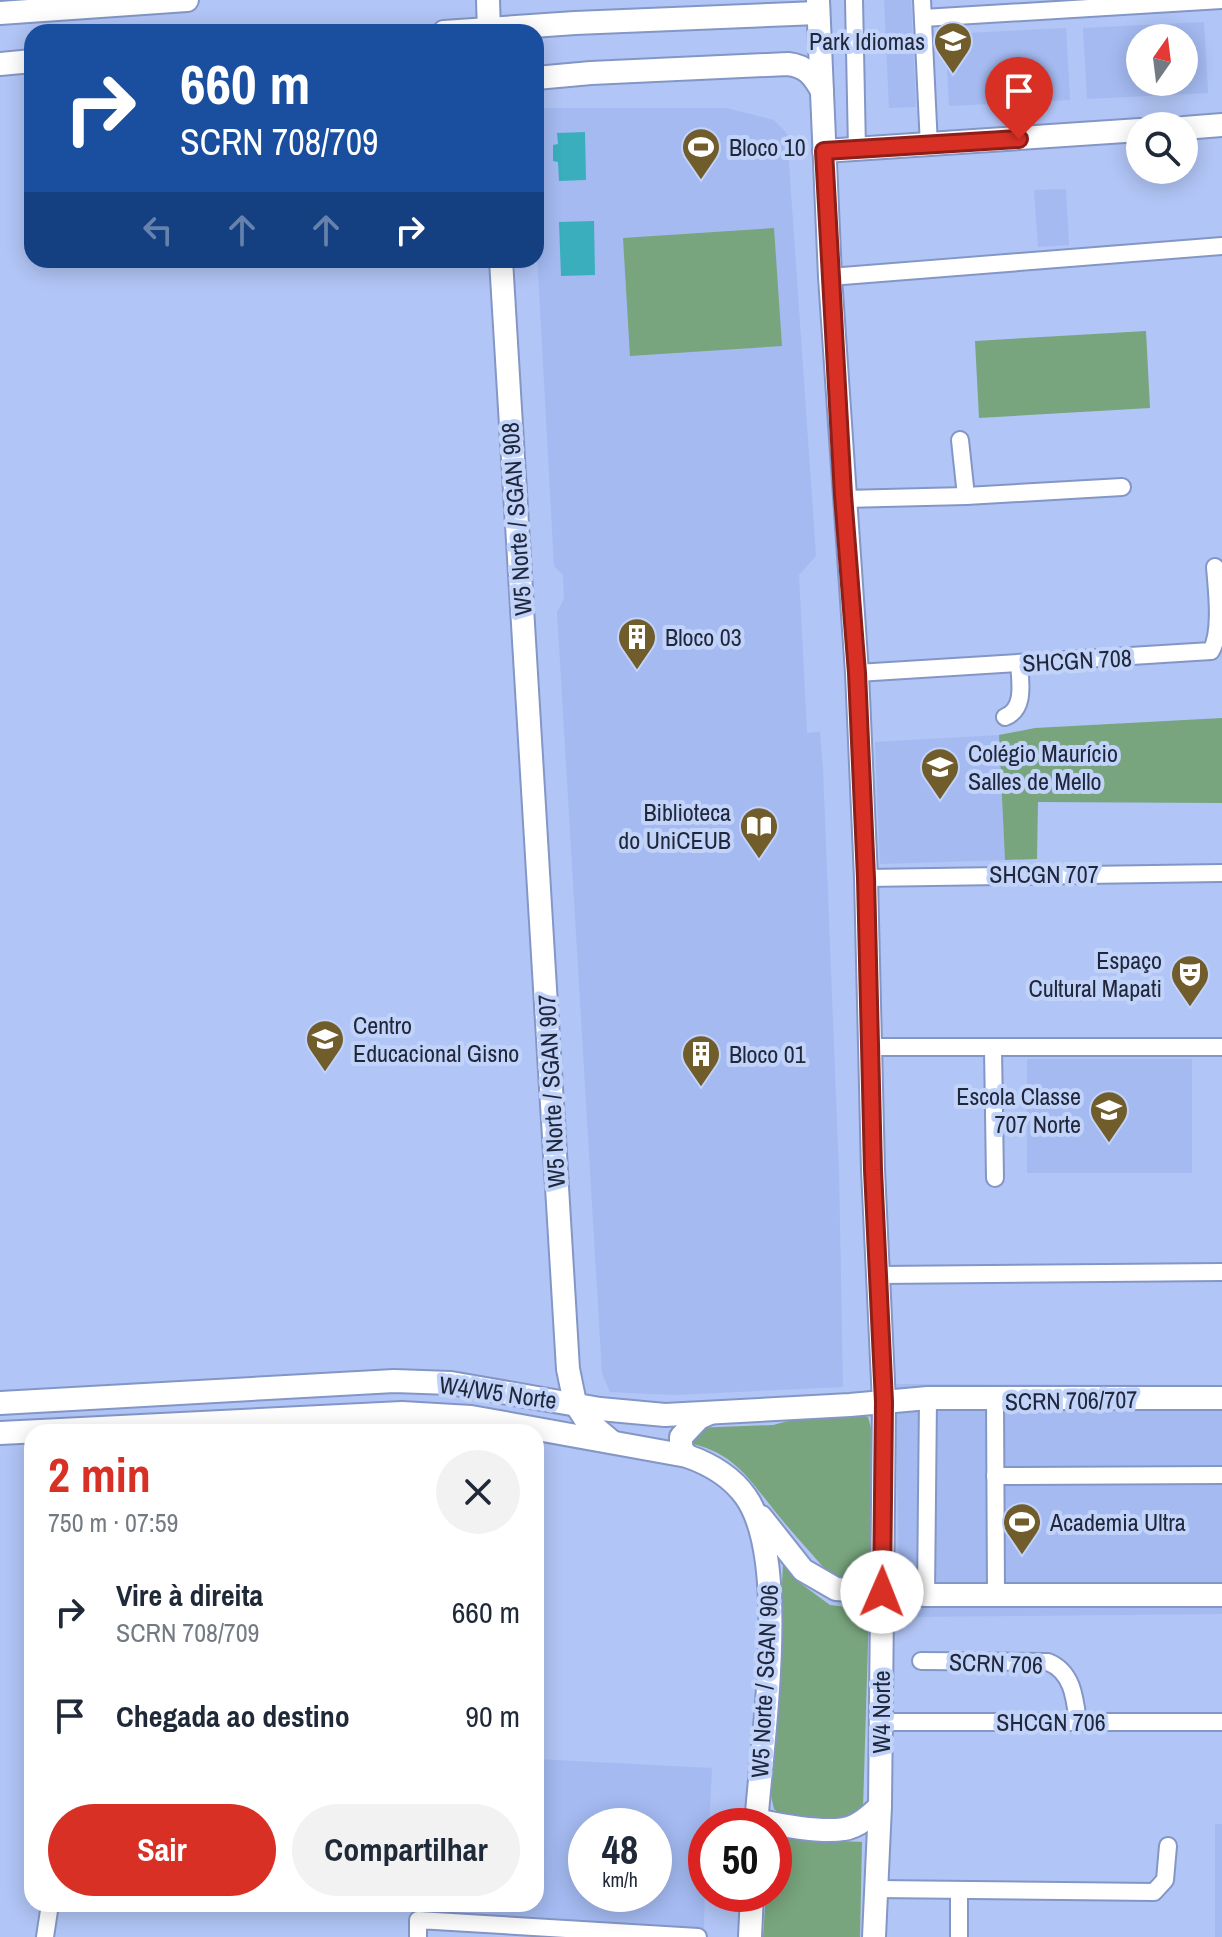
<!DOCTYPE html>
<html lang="pt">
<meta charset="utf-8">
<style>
body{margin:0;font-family:"Archivo Narrow",sans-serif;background:#f2f2f3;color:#1f2937;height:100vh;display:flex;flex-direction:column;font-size:30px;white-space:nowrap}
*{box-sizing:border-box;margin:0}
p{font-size:26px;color:#747a83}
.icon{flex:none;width:44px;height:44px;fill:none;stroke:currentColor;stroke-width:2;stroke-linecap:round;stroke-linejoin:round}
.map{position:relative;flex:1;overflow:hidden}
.side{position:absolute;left:24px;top:1424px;width:520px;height:488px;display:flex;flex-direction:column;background:#fff;border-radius:24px;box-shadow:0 4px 20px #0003}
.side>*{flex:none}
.banner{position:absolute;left:24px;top:24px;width:520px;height:244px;border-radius:24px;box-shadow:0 4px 20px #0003;background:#1a4fa0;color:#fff;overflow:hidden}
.needle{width:52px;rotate:14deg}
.fabs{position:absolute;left:1126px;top:24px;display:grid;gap:16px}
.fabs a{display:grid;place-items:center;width:72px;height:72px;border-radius:50%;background:#fff;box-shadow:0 4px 20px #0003;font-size:40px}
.speed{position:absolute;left:568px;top:1808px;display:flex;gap:16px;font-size:40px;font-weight:700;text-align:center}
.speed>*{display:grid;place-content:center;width:104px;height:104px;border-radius:50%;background:#fff;box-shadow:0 4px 20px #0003;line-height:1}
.speed small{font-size:20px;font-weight:400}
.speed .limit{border:12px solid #d22;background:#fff;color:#111}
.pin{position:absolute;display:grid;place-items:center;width:68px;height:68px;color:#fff;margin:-82px -34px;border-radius:50% 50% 50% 0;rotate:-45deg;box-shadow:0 0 8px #0007}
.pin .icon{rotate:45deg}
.me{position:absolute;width:88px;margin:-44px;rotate:1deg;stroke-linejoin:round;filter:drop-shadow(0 0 6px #0008)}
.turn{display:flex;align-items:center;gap:28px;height:168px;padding:0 24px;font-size:36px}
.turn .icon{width:104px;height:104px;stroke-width:2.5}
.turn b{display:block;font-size:56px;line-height:68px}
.lanes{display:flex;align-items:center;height:76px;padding:0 24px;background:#0003;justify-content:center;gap:40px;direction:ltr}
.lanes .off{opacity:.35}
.round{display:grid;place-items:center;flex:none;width:84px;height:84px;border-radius:42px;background:#f2f2f3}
.overview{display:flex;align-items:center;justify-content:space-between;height:136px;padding:0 24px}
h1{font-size:48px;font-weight:700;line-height:60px;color:#d93025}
.cta{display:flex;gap:16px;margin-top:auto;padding:16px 24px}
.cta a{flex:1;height:92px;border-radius:48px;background:#d93025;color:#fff;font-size:32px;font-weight:700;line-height:92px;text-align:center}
.cta a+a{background:#f2f2f3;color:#1f2937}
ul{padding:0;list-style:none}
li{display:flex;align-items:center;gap:24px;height:104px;padding:0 24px}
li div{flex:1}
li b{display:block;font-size:30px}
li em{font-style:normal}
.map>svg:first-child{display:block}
.built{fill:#a4baf1;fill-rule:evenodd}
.green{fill:#78a57d}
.water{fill:#3aaebd}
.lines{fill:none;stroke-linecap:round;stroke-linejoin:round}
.street-casing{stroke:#8496c5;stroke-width:20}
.secondary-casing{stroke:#8496c5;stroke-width:26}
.street{stroke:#fff;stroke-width:16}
.secondary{stroke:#fff;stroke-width:22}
.route-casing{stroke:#8d1f18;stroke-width:20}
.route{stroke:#d93025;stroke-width:14}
.labels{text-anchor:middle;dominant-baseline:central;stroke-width:8;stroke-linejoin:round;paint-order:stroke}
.poi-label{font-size:24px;fill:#20273a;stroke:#c2d3fa;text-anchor:start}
.street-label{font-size:24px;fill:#20273a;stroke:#c2d3fa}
</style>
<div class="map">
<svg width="1222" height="1937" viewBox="0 0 1222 1937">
<rect width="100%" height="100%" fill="#b1c5f6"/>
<g class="built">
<polygon points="884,0 911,0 916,107 889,108"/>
<path d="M1204 22 1208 93 1087 99 1083 28ZM1140 38H1184V82H1140Z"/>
<polygon points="1066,28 1070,100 949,106 945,34"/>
<polygon points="536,108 726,108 774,120 787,134 816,556 799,575 807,733 820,732 823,770 839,1172 843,1387 673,1395 610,1392 602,1373 557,612 564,599 563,575 554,566 536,235"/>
<polygon points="1066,189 1069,245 1038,247 1034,190"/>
<polygon points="999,735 1005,860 880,864 875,742"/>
<rect x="1027" y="1059" width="165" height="114"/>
<polygon points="895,1384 1222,1385 1222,1614 900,1617"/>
<path d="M536 1759 712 1768 709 1826H706L704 1928 259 1904H536ZM586 1826H654V1894H586Z"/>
<rect x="1215" y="1824" width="7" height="113"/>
</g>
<g class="green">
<polygon points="774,228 782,346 630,356 623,238"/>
<polygon points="1146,331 1150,408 979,418 975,341"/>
<polygon points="1222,718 1222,803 1038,802 1037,859 1005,860 999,735 1035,728"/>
<path d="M858 1414 868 1417 871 1428 870 1575C857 1586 846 1581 831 1576 813 1555 795 1536 778 1515 748 1478 734 1451 684 1442L692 1428 773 1425 811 1415Z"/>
<polygon points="783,1565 800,1583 830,1605 869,1610 863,1809 843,1821 786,1819 774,1809 771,1796"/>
<polygon points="774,1838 862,1842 860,1937 763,1937 766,1894 774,1894"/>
</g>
<g class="water">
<polygon points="585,132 586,180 559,181 558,162 553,161 553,145 558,144 557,133"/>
<polygon points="594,221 595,275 561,276 559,222"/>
</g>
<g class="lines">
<g class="street-casing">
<g id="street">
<polyline points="854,0 857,149"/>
<polyline points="922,0 929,146"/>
<polyline points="923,18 1222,0"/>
<polyline points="830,277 1222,246"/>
<polyline points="960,440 966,496"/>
<polyline points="844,499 966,496 1122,487"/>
<path d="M857 673 1211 651C1222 632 1217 591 1215 567"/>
<path d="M1005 717C1026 709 1020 681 1019 663"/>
<polyline points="866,878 1222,873"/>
<polyline points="869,1047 1222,1047"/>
<polyline points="993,1048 995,1178"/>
<polyline points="879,1275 1222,1272"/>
<polyline points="995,1398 996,1595"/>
<polyline points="995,1476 1222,1475"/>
<polyline points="926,1595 928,1398"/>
<path d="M921 1661 1048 1662C1073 1672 1075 1699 1078 1723"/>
<polyline points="881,1722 1222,1722"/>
<polyline points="876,1889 1154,1892 1165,1880 1168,1846"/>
<polyline points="959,1891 959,1937"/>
<polyline points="45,1937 50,1904"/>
<polyline points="418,1937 418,1920 698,1937"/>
</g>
</g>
<g class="secondary-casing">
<g id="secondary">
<polyline points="488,0 489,32"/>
<polyline points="818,0 830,277 857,673 866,878 873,1170 884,1402 880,1806 874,1937"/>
<polyline points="0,13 187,0"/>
<polyline points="444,32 575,23 818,13"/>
<polyline points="0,64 32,61"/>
<path d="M536 78 591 73 788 64C806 66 813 75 822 91"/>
<polyline points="1184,128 1222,125"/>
<polyline points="824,151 1140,130"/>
<polyline points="501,260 568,1369 575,1403 586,1420 612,1442"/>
<polyline points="0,1403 394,1381 451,1383 600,1409 665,1415 850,1405 928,1398 1222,1398"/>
<path d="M0 1433 402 1413 471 1417 687 1456C710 1464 732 1477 746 1497 791 1562 761 1747 756 1826"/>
<polyline points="687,1456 681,1448 681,1437 699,1418 710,1413"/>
<polyline points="761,1517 803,1570 836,1589 926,1595 1222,1595"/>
<path d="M756 1820C778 1825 821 1833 844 1829 858 1827 870 1816 880 1806"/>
<polyline points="750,1937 752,1894"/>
</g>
</g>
<use href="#street" class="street"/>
<use href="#secondary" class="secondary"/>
</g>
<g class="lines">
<g class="route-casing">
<polyline id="route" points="882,1592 884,1402 873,1170 866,878 857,673 843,495 824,151 1019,139"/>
</g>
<use href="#route" class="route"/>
</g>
<defs>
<g id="school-pin" transform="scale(2)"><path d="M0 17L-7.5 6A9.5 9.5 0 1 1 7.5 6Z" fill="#715d2c" stroke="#c2d3fa"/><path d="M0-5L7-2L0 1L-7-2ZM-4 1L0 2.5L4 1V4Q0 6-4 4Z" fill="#fff"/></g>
<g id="stadium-pin" transform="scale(2)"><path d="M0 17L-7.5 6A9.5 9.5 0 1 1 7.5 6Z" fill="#715d2c" stroke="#c2d3fa"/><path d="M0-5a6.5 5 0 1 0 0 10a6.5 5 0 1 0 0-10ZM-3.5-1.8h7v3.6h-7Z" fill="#fff"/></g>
<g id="building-pin" transform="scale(2)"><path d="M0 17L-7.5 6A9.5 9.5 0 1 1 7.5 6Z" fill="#715d2c" stroke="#c2d3fa"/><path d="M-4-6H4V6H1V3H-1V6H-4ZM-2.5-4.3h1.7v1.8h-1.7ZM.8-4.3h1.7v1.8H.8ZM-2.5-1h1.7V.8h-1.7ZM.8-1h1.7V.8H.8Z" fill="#fff"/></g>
<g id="library-pin" transform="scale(2)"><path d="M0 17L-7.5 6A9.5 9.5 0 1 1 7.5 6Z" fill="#715d2c" stroke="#c2d3fa"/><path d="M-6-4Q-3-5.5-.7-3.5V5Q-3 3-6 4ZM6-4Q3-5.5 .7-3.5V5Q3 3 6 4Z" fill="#fff"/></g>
<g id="theatre-pin" transform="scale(2)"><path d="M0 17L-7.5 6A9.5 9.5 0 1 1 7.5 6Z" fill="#715d2c" stroke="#c2d3fa"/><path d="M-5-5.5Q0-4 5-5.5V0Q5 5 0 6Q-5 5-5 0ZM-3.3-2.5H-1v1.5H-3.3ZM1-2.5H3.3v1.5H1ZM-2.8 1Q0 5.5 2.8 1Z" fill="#fff"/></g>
</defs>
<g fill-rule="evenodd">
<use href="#school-pin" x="953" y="41"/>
<use href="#stadium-pin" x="701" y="147"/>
<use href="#building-pin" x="637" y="637"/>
<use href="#school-pin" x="940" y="767"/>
<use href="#library-pin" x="759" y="826"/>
<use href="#theatre-pin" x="1190" y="974"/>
<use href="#school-pin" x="325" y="1039"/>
<use href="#building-pin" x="701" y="1054"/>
<use href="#school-pin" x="1109" y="1110"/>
<use href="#stadium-pin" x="1022" y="1522"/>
</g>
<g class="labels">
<g class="poi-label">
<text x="925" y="41" text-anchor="end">Park Idiomas</text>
<text x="729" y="147">Bloco 10</text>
<text x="665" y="637">Bloco 03</text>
<text x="968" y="753">Colégio Maurício<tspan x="968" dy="28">Salles de Mello</tspan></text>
<text x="731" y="812" text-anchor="end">Biblioteca<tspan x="731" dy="28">do UniCEUB</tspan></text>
<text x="1162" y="960" text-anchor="end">Espaço<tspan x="1162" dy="28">Cultural Mapati</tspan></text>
<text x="353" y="1025">Centro<tspan x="353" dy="28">Educacional Gisno</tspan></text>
<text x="729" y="1054">Bloco 01</text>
<text x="1081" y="1096" text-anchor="end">Escola Classe<tspan x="1081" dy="28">707 Norte</tspan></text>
<text x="1050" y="1522">Academia Ultra</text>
</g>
<g class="street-label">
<text transform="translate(516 519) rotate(-94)">W5 Norte / SGAN 908</text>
<text transform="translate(1077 660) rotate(-3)">SHCGN 708</text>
<text x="1044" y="874">SHCGN 707</text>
<text transform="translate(551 1091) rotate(-93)">W5 Norte / SGAN 907</text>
<text transform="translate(498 1392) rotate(8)">W4/W5 Norte</text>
<text transform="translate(1071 1400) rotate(-1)">SCRN 706/707</text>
<text transform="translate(996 1663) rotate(2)">SCRN 706</text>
<text transform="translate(764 1681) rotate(-87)">W5 Norte / SGAN 906</text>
<text transform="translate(881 1712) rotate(-90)">W4 Norte</text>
<text x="1051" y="1722">SHCGN 706</text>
</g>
</g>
</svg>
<div class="fabs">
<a><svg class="needle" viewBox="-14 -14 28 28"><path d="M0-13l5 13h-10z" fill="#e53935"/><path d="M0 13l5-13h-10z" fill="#747a83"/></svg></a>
<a><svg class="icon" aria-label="search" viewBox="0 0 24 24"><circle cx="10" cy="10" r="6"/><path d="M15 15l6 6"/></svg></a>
</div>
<div class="speed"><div>48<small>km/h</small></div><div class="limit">50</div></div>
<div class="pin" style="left:1019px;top:139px;background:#d93025"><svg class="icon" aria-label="arrive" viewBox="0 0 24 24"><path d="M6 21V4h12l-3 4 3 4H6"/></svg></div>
<svg class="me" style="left:882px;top:1592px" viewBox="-20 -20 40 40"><circle r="19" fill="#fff"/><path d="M0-13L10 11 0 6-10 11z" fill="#d93025"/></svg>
<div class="banner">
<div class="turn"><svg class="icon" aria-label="right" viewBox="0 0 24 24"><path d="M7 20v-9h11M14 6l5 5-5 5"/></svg><div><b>660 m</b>SCRN 708/709</div></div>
<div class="lanes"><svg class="icon off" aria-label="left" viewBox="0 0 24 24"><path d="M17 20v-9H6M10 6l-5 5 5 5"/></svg><svg class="icon off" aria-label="ahead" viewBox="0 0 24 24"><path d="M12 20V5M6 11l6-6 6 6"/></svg><svg class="icon off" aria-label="ahead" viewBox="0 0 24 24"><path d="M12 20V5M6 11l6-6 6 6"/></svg><svg class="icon" aria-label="right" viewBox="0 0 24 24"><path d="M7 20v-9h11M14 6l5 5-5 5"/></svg></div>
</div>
<section class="side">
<div class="overview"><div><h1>2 min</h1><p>750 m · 07:59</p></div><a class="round"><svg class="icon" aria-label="close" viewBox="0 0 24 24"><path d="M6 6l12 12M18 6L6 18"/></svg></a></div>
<ul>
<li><svg class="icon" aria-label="right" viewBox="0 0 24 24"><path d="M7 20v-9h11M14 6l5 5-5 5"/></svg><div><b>Vire à direita</b><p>SCRN 708/709</p></div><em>660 m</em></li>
<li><svg class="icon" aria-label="arrive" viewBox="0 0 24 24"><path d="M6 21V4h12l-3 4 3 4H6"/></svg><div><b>Chegada ao destino</b></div><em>90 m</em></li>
</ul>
<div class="cta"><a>Sair</a><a>Compartilhar</a></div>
</section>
</div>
